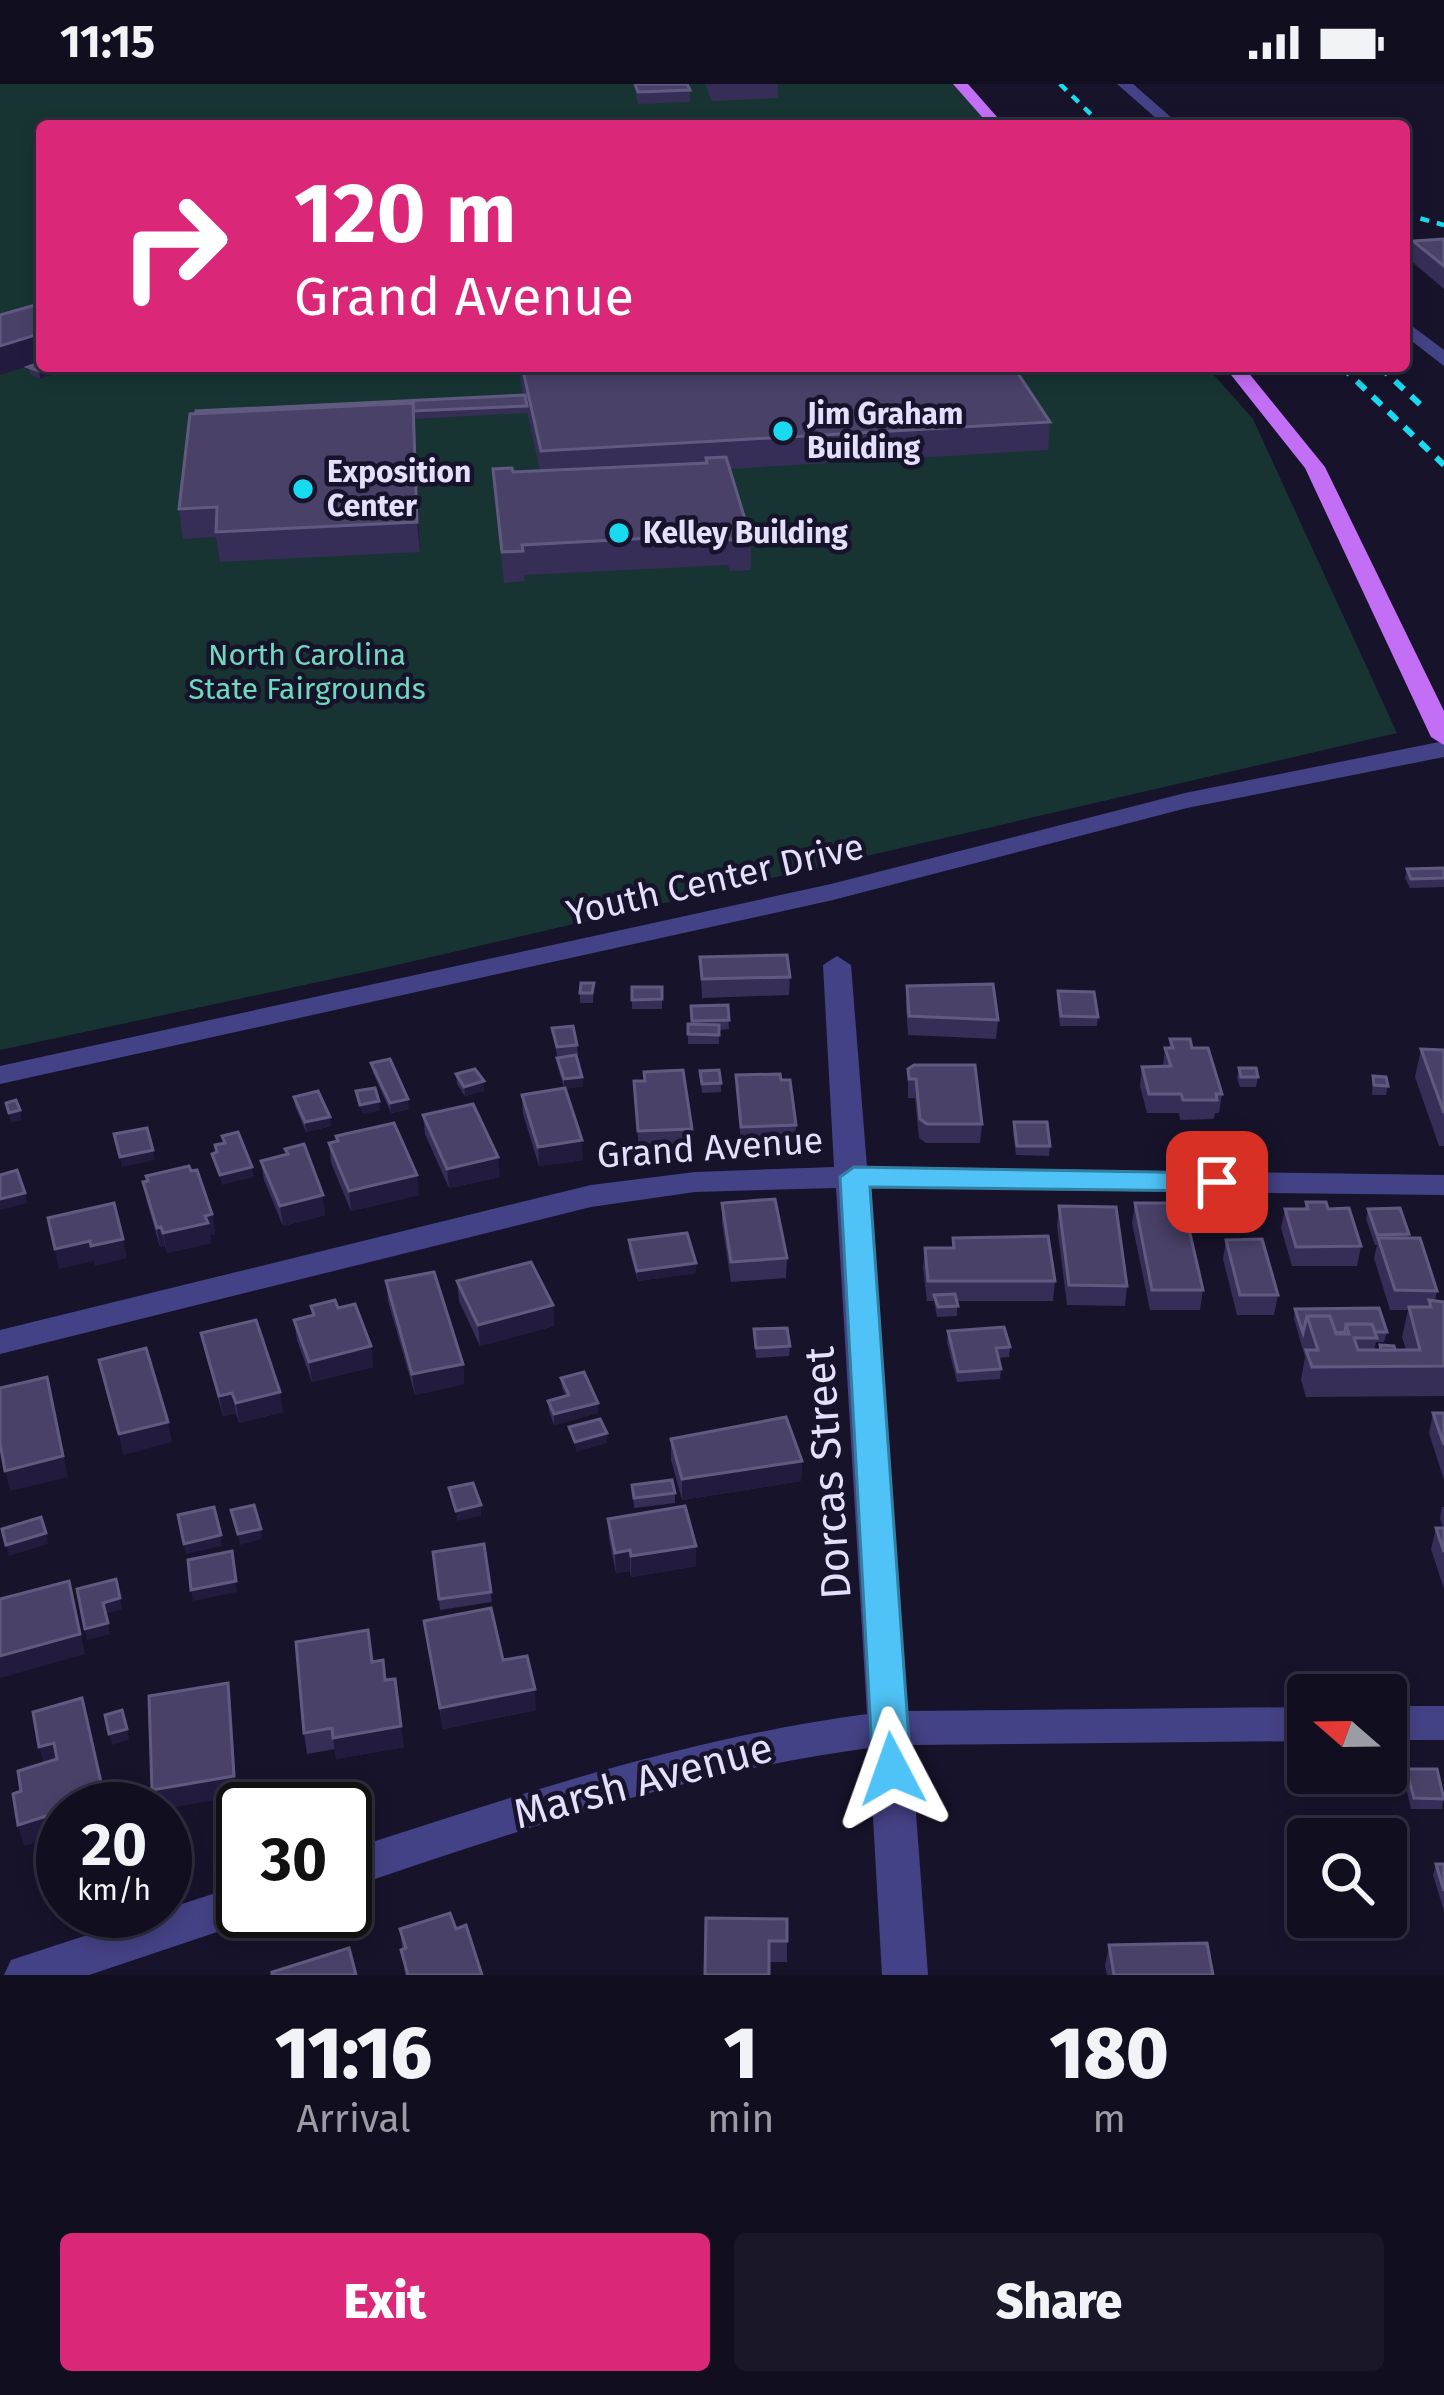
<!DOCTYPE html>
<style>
body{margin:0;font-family:"Fira Sans",sans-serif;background:#1a1729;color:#f1f3f6;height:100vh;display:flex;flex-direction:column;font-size:45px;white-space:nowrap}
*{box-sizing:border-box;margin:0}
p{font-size:39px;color:#9c9ca5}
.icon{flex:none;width:66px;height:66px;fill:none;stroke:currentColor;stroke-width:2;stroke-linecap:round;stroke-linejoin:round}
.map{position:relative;height:1891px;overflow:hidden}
.drawer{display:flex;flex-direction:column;background:#110e20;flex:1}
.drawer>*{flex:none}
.banner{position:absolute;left:36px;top:36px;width:1374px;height:252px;border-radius:12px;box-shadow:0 6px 18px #0003,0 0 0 3px #302e3e;background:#db2777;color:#fff;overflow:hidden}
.needle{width:78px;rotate:290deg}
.tools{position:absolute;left:1287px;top:1590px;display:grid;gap:24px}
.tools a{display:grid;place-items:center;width:120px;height:120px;border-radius:12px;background:#110e20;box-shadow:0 6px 18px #0003,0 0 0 3px #302e3e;font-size:60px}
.speed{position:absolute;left:36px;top:1698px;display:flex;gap:24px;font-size:60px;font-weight:700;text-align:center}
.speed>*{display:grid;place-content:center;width:156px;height:156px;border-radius:50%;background:#110e20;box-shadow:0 6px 18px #0003,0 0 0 3px #302e3e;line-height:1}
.speed small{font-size:30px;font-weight:400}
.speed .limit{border:6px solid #111;border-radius:18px;background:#fff;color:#111}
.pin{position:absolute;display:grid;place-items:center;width:102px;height:102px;color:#fff;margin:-51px;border-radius:24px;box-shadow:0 6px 18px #0006}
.me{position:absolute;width:132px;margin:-66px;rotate:356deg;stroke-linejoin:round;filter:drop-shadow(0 0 9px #0008)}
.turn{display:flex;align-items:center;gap:42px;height:252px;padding:0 60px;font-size:54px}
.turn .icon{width:156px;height:156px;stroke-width:2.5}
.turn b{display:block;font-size:84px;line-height:102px}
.eta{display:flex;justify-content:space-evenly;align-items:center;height:204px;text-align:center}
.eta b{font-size:72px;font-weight:800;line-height:84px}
.action{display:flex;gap:24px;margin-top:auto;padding:24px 60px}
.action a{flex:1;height:138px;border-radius:12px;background:#db2777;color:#fff;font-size:48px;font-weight:800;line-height:138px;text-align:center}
.action a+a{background:#1a1729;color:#f1f3f6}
.status{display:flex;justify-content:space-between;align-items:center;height:84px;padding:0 60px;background:#110e20;direction:ltr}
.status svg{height:33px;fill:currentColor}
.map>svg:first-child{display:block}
.green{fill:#173433}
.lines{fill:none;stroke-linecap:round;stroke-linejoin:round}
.minor{fill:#444286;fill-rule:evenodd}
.major{fill:#c26ef5;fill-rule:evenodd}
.rail-far1{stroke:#19dbef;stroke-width:4.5;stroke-dasharray:9 8;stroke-linecap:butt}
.rail{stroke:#19dbef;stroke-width:6;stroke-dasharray:12 10;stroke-linecap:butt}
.wall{fill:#362e57}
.shaded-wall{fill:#221b3e}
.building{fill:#494168;stroke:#615a80;stroke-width:3}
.route{fill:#4fc3f7;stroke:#337fa1;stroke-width:3}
.poi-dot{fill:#19dbef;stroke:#17132b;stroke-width:4.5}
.labels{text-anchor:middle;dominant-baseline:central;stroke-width:9;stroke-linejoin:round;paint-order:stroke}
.far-poi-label{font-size:30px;font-weight:bold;fill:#e3dffd;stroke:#17132b;text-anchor:start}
.far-park-label{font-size:30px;fill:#6fd9be;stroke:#17132b}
.street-label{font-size:36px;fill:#e3dffd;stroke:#17132b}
.near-street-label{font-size:42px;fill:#e3dffd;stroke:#17132b}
</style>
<div class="status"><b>11:15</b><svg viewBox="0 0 49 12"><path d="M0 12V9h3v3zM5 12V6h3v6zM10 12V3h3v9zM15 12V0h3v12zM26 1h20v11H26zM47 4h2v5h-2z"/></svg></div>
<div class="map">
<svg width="1444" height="1891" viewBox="0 0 1444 1891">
<rect width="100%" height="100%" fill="#17132b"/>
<polygon class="green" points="0,0 955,0 993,42 42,42 42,282 1206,282 1253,335 1397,649 388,883 0,966"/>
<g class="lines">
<g class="minor">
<polygon points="1117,0 1133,0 1181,42 1165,42"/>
<polygon points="1404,236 1444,266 1444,282 1404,251"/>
<polygon points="1444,657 1444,673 1187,724 833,816 0,1000 0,982 831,800 1185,709"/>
<path d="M837 872 851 881 867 1083 1444 1091V1111L868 1104 908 1627 1308 1623V1657L911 1661 928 1891H882L869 1664C684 1689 521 1746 345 1805V1767C517 1711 686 1654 867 1630L836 1104 695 1108 591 1123 0 1270V1246L591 1101 695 1088 834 1083 823 881Z"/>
<rect x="1386" y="1622" width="58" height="34"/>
<polygon points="243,1800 243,1827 262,1827 259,1834 89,1891 4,1891 11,1876"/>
</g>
<g class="major">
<polygon points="953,0 968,0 1005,42 990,42"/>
<polygon points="1224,282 1243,282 1325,383 1444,627 1444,661 1431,653 1305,384"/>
</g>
<g class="rail-far1">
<polyline points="1060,0 1103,42"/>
<polyline points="1404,130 1444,141"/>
</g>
<g class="rail">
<polyline points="1341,282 1444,381"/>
<polyline points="1379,282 1424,324"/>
</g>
</g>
<g class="wall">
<polygon points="634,0 687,0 690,6 690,18 638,20"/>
<polygon points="705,0 778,0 778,14 712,17"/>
<polygon points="1444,155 1444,205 1410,176 1413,157"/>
<polygon points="518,282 1013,282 1050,338 1048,366 730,385 751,455 751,486 730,487 728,481 524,491 525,497 504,499 493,385 513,388 540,387 527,327 527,329 414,335 420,468 220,478 216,453 183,455 179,425 190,330 523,312"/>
<polygon points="28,283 70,285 40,295 30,290"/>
<polygon points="1444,784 1444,803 1410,804 1405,794 1407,785"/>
<polygon points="700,873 790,893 789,911 702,914"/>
<polygon points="594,899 593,919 580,919 580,909"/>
<polygon points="907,902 998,936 996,955 908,951 906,921"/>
<rect x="632" y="903" width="30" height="22"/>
<polygon points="1058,907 1098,933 1097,942 1060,942 1057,917"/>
<polygon points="728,921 729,945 719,946 719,960 688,960 688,940 692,940 691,922"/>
<polygon points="552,944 577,961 578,970 557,972"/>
<polygon points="1170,955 1192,964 1222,1010 1219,1029 1215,1029 1214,1035 1180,1036 1179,1029 1147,1029 1140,1002 1142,983 1163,982 1165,964 1169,964"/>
<polygon points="1421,965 1444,966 1444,1062 1439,1062 1415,993"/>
<polygon points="557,974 582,993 583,1002 565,1005 583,1076 539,1082 523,1030 522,1011 564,1004 558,983"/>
<polygon points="371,979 409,1025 391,1029 373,989"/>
<polygon points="1239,984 1258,993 1256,1003 1240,1003 1237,994"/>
<polygon points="908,985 982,1040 980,1059 926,1059 919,1054 915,1014 908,1014"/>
<polygon points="700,987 721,999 721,1008 702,1009"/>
<polygon points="456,990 484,1007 465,1012 457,1000"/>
<polygon points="736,991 796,1041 795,1061 741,1062"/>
<polygon points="1373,992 1388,1002 1386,1011 1372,1011"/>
<polygon points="634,997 692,1045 692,1064 639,1067"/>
<polygon points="294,1013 331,1042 306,1048 295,1022"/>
<polygon points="423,1031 500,1093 449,1104 425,1050"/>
<polygon points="1014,1038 1050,1062 1049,1072 1016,1071 1013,1048"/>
<polygon points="336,1052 419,1111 351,1127 331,1079 329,1059 336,1058"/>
<polygon points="285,1065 325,1131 283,1142 264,1096 261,1077 286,1071"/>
<polygon points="143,1098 212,1130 215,1150 210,1151 211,1159 167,1169 165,1162 160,1163 147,1118"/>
<polygon points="1306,1118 1328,1125 1361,1162 1357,1182 1292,1182 1281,1144 1285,1125 1304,1125"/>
<polygon points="722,1119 787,1174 786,1194 731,1198 722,1139"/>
<polygon points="1135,1119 1203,1206 1200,1226 1150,1226 1132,1139"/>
<polygon points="1059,1122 1127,1202 1125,1222 1067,1221 1057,1142"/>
<polygon points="1368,1125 1409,1150 1409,1154 1437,1207 1435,1217 1444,1218 1444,1312 1306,1313 1301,1296 1305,1273 1294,1235 1295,1225 1387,1248 1384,1258 1376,1258 1374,1266 1379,1266 1380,1261 1395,1266 1406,1266 1402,1253 1408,1226 1390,1226 1374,1174 1377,1161 1375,1161 1366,1135"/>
<polygon points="953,1154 1055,1197 1053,1217 957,1217 957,1232 937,1233 934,1217 927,1217 923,1184 925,1164 952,1164"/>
<polygon points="629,1156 696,1189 638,1197 629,1166"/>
<polygon points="1226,1156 1278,1211 1274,1231 1237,1231 1223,1175"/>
<polygon points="386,1197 463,1280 464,1300 415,1311 388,1217"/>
<polygon points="457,1197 553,1221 554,1242 480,1262 459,1217"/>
<polygon points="311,1222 338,1224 371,1262 373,1283 312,1298 297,1256 294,1236 312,1231"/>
<polygon points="754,1245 790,1262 789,1272 756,1274"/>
<polygon points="948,1247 1010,1263 1009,1273 999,1274 1001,1285 1000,1295 957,1298 947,1258"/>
<polygon points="201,1249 283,1328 239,1339 236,1329 223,1332 205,1269"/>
<polygon points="561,1294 598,1329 554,1341 549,1327 548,1317 566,1312 562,1304"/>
<polygon points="1433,1329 1444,1329 1444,1396 1429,1349"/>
<polygon points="671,1355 802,1377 801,1397 682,1416 671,1376"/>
<polygon points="632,1401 675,1409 675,1419 634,1424"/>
<polygon points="1442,1423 1444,1423 1444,1505 1431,1465 1436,1444 1443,1444 1440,1434"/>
<polygon points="608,1435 696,1482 631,1493 630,1487 616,1489 609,1455"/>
<polygon points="484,1460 492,1518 440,1526 433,1468"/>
<polygon points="424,1537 503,1576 536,1626 443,1645"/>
<polygon points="372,1578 385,1596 404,1663 336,1675 335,1665 307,1670 304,1649"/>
<polygon points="1406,1685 1444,1711 1442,1725 1411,1725 1404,1695"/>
<polygon points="1436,1780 1444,1780 1444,1827 1433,1791"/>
<polygon points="787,1835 787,1878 769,1878 705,1891"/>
<polygon points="400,1845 456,1845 482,1891 405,1891"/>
<polygon points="1109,1861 1213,1891 1107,1891 1105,1882"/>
</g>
<g class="shaded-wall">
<polygon points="42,249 42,278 0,291 0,262"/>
<polygon points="55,282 70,282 70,285 40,295 39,287"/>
<polygon points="413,319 415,347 420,468 417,438"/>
<polygon points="582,993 583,1002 564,1005 564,995"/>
<polygon points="484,997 484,1007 465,1012 464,1003"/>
<polygon points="408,1015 409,1025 391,1029 390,1019"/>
<polygon points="379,1017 380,1027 362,1030 360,1021"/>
<polygon points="20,1026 22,1036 11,1039 9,1029"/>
<polygon points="330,1033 331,1042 306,1048 305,1038"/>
<polygon points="582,1056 583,1076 539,1082 538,1063"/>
<polygon points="153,1066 155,1076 122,1083 120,1073"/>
<polygon points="498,1073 500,1093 449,1104 447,1085"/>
<polygon points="252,1083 254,1093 222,1101 220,1091"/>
<polygon points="417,1091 419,1111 351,1127 349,1107"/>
<polygon points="25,1109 27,1119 0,1126 0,1115"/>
<polygon points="323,1111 325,1131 283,1142 280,1122"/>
<polygon points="212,1130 215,1150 210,1151 211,1159 167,1169 163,1149"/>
<polygon points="161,1143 165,1162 160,1163 157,1144"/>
<polygon points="123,1155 127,1174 95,1182 94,1177 59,1185 55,1165 90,1157"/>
<polygon points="696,1179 696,1189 638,1197 637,1187"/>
<polygon points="553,1221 554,1242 480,1262 478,1241"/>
<polygon points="371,1262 373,1283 312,1298 309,1278"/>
<polygon points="463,1280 464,1300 415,1311 412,1290"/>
<polygon points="280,1308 283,1328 239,1339 236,1319"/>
<polygon points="232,1309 236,1329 223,1332 219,1312"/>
<polygon points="52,1314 68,1393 10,1407 5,1387"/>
<polygon points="598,1319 598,1329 554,1341 554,1330"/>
<polygon points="168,1338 172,1358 123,1371 119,1350"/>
<polygon points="607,1349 607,1359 576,1368 575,1358"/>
<polygon points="802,1377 801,1397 682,1416 682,1395"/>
<polygon points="481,1421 481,1432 457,1437 456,1427"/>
<polygon points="261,1445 262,1455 240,1461 238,1450"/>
<polygon points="46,1449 48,1460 9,1472 6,1461"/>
<polygon points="221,1451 222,1462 186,1470 184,1460"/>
<polygon points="696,1462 696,1482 631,1493 631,1472"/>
<polygon points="630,1466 630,1487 616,1489 615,1469"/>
<polygon points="232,1467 237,1508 193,1517 191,1506"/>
<polygon points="69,1497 85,1570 0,1594 0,1572"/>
<polygon points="120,1514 122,1525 106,1530 103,1519"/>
<polygon points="108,1539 110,1550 87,1556 85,1545"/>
<polygon points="228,1599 231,1619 237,1712 165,1725 157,1725 152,1706"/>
<polygon points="535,1605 536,1626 443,1645 440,1624"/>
<polygon points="401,1642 404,1663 336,1675 333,1654"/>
<polygon points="127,1645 129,1656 112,1661 109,1650"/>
<polygon points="54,1659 59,1679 45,1683 39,1663"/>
<polygon points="56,1729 63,1749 63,1762 60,1751 24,1762 18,1741"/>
</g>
<g class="building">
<polygon points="635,0 687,0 690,6 638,8"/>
<polygon points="1444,155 1444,182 1413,157"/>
<polygon points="42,219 42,249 0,262 0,231"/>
<polygon points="42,278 42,282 55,282 39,287 28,283"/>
<polygon points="522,282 1013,282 1050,338 541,367"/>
<polygon points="525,311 527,322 413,327 413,319 196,330 196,327"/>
<polygon points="413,319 417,438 216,448 217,423 179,425 190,330"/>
<polygon points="726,373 751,455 730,456 728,450 522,461 523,467 502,468 493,385 512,384 513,388 707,379 706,374"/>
<polygon points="1444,784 1444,794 1411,795 1407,785"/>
<polygon points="787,871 790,893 702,895 700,873"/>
<polygon points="581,899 594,899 592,909 580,909"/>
<polygon points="993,900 998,936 909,932 907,902"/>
<polygon points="632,903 662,903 662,915 632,916"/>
<polygon points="1058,907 1094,908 1098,933 1061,932"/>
<polygon points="728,921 729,936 692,937 691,922"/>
<polygon points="688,940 719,941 719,951 688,950"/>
<polygon points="573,942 577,961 557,963 552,944"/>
<polygon points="1170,955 1190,955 1192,964 1208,964 1222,1010 1216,1010 1217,1016 1183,1016 1181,1010 1149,1010 1142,983 1171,982 1165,964 1173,964"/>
<polygon points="1421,965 1444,966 1444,1029"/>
<polygon points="576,971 582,993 564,995 557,974"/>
<polygon points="390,975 408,1015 390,1019 371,979"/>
<polygon points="914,981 975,981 982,1040 927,1040 920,1035 916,995 909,995 908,985"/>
<polygon points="1239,984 1256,984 1258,993 1241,993"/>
<polygon points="475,985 484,997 464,1003 456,990"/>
<polygon points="683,986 692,1045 638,1047 634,997 645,997 644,988"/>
<polygon points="719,986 721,999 702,1000 700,987"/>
<polygon points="780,990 781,996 790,996 796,1041 741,1043 736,991"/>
<polygon points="1373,992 1386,993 1388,1002 1374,1001"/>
<polygon points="375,1004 379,1017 360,1021 356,1007"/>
<polygon points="565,1004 582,1056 538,1063 522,1011"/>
<polygon points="318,1007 330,1033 305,1038 294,1013"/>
<polygon points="16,1016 20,1026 9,1029 6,1019"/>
<polygon points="473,1020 498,1073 447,1085 423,1031"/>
<polygon points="1014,1038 1047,1038 1050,1062 1017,1062"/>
<polygon points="394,1039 417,1091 349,1107 329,1059 338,1057 336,1052"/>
<polygon points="147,1044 153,1066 120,1073 114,1050"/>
<polygon points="238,1048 252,1083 220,1091 212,1070 217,1068 215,1061 225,1059 222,1052"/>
<polygon points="304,1060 323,1111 280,1122 261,1077 288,1070 285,1065"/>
<polygon points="189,1082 191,1087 197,1086 212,1130 205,1132 208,1139 163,1149 161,1143 157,1144 143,1098 148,1097 146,1092"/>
<polygon points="17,1086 25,1109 0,1115 0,1091"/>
<polygon points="775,1115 787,1174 731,1178 722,1119"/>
<polygon points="1306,1118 1326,1118 1328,1125 1349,1124 1361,1162 1296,1163 1285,1125 1308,1125"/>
<polygon points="114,1119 123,1155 91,1162 90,1157 55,1165 48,1134"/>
<polygon points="1135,1119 1183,1119 1203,1206 1152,1206"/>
<polygon points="1059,1122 1116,1123 1127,1202 1069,1201"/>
<polygon points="1400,1124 1409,1150 1377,1151 1368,1125"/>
<polygon points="687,1149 696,1179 637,1187 629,1156"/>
<polygon points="1048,1152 1055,1197 928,1197 925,1164 954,1164 953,1154"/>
<polygon points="1378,1154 1420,1154 1437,1207 1395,1206"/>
<polygon points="1262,1155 1278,1211 1240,1211 1226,1156"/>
<polygon points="531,1178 553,1221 478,1241 457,1197"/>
<polygon points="434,1188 463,1280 412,1290 386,1197"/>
<polygon points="955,1210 958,1222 938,1223 934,1211"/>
<polygon points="335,1216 338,1224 355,1220 371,1262 309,1278 294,1236 314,1231 311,1222"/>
<polygon points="1429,1216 1444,1218 1444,1282 1312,1283 1306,1266 1318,1266 1307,1232 1330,1232 1336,1250 1349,1250 1346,1240 1372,1240 1377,1254 1354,1254 1358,1266 1420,1266 1409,1223 1431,1223"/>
<polygon points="1379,1224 1387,1248 1375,1248 1372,1240 1346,1240 1345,1248 1336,1249 1330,1232 1307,1232 1303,1249 1295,1225"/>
<polygon points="256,1236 280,1308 236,1319 232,1309 219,1312 201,1249"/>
<polygon points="1004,1243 1010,1263 996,1264 1001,1285 958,1288 948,1247"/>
<polygon points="787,1244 790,1262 756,1264 754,1245"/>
<polygon points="1380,1261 1394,1262 1395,1266 1381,1266"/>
<polygon points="146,1264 168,1338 119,1350 99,1276"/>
<polygon points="584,1288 598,1319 554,1330 548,1317 569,1311 561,1294"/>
<polygon points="47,1293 63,1372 5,1387 0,1359 0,1304"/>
<polygon points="1433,1329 1444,1329 1444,1361"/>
<polygon points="786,1333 802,1377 682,1395 671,1355"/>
<polygon points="600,1335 607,1349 575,1358 569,1343"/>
<polygon points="672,1396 675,1409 634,1414 632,1401"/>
<polygon points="473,1399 481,1421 456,1427 449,1404"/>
<polygon points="254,1421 261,1445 238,1450 231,1426"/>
<polygon points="685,1422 696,1462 631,1472 630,1466 615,1469 608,1435"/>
<polygon points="214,1423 221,1451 184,1460 178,1431"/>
<polygon points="41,1433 46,1449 6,1461 2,1445"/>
<polygon points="1436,1444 1444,1444 1444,1468"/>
<polygon points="484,1460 491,1508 439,1515 433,1468"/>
<polygon points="232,1467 236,1497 191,1506 188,1476"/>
<polygon points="116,1495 120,1514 103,1519 108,1539 85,1545 77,1505"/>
<polygon points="69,1497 80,1550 0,1572 0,1515"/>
<polygon points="491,1524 503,1576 527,1572 535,1605 440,1624 424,1537"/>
<polygon points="368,1546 372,1578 383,1576 385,1596 395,1595 401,1642 333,1654 332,1644 304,1649 296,1558"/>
<polygon points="228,1599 234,1692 152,1706 149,1612"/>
<polygon points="82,1614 107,1725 63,1725 63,1749 60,1750 56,1729 18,1741 13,1710 21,1707 18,1687 57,1675 54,1659 39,1663 33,1628"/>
<polygon points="122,1626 127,1645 109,1650 105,1631"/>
<polygon points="1406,1685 1437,1685 1444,1715 1414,1714"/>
<polygon points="1436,1780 1444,1780 1444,1807"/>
<polygon points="450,1829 456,1845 466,1841 482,1891 408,1891 401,1866 406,1864 400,1845"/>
<polygon points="706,1834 787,1835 787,1857 769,1857 769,1891 705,1891"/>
<polygon points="1207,1859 1213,1891 1114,1891 1109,1861"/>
<polygon points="349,1864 356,1891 272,1891 272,1888"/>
</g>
<polygon class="route" points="854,1083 1217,1089 1232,1098 1217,1107 870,1103 911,1685 906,1696 892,1701 878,1696 873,1685 840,1093"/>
<g class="poi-dot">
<circle cx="783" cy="347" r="12"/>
<circle cx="303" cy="405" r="12"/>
<circle cx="619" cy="449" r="12"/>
</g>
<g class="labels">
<g class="far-poi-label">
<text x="807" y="330">Jim Graham<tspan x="807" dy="34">Building</tspan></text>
<text x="327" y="388">Exposition<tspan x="327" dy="34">Center</tspan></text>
<text x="643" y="449">Kelley Building</text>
</g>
<g class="far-park-label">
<text x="307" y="571">North Carolina<tspan x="307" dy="34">State Fairgrounds</tspan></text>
</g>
<g class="street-label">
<text transform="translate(715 796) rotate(-13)">Youth Center Drive</text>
<text transform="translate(710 1064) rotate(-4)">Grand Avenue</text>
</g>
<g class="near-street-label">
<text transform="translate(828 1389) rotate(-94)">Dorcas Street</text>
<text transform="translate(643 1697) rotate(-15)">Marsh Avenue</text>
</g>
</g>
</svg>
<div class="tools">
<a><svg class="needle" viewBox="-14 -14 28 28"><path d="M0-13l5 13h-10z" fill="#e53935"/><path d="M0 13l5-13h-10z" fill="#9c9ca5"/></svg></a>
<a><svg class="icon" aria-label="search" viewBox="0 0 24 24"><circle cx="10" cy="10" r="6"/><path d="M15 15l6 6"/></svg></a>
</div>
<div class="speed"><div>20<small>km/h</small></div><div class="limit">30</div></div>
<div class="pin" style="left:1217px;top:1098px;background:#d93025"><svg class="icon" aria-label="arrive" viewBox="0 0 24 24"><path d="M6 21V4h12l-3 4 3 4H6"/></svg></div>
<svg class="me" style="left:892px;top:1685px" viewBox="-20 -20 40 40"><path d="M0-17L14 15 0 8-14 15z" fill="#4fc3f7" stroke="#fff" stroke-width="4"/></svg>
<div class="banner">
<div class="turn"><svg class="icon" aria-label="right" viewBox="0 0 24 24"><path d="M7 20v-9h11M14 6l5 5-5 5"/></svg><div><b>120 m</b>Grand Avenue</div></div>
</div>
</div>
<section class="drawer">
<div class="eta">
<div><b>11:16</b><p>Arrival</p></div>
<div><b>1</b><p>min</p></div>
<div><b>180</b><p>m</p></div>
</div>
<div class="action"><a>Exit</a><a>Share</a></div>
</section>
